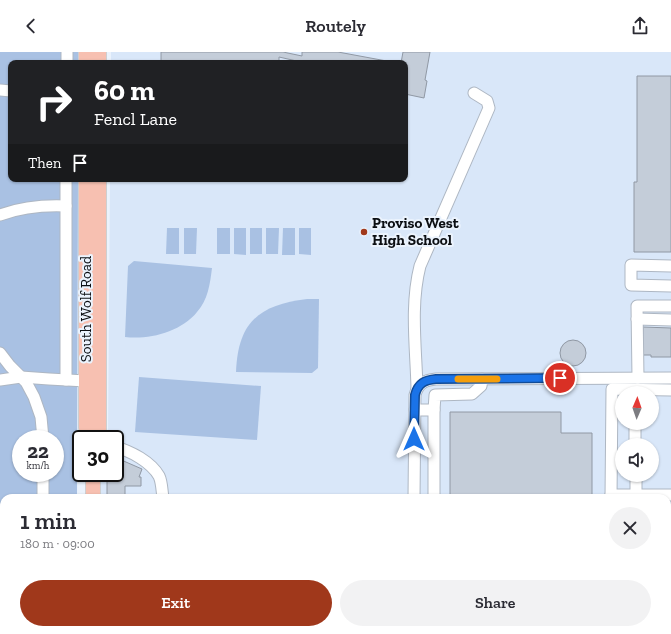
<!DOCTYPE html>
<meta charset="utf-8">
<style>
body{margin:0;font-family:"Zilla Slab",serif;background:#f2f2f3;color:#2b2b33;height:100vh;display:flex;flex-direction:column;font-size:15px;white-space:nowrap}
*{box-sizing:border-box;margin:0}
p{font-size:13px;color:#7c7c81}
.icon{flex:none;width:22px;height:22px;fill:none;stroke:currentColor;stroke-width:2;stroke-linecap:round;stroke-linejoin:round}
.map{position:relative;flex:1;overflow:hidden}
.sheet{position:absolute;left:0px;top:442px;width:671px;height:140px;display:flex;flex-direction:column;background:#fff;border-radius:12px 12px 0 0;box-shadow:0 1px 3px #0004}
.sheet>*{flex:none}
.guide{position:absolute;left:8px;top:8px;width:400px;height:122px;border-radius:8px;box-shadow:0 1px 3px #0004;background:#202124;color:#fff;overflow:hidden}
.needle{width:26px;rotate:2deg}
.tools{position:absolute;left:615px;top:334px;display:grid;gap:8px}
.tools a{display:grid;place-items:center;width:44px;height:44px;border-radius:50%;background:#fff;box-shadow:0 1px 3px #0004;font-size:20px}
.speed{position:absolute;left:12px;top:378px;display:flex;gap:8px;font-size:20px;font-weight:700;text-align:center}
.speed>*{display:grid;place-content:center;width:52px;height:52px;border-radius:50%;background:#fff;box-shadow:0 1px 3px #0004;line-height:1}
.speed small{font-size:10px;font-weight:400}
.speed .limit{border:2px solid #111;border-radius:6px;background:#fff;color:#111}
.pin{position:absolute;display:grid;place-items:center;width:34px;height:34px;color:#fff;margin:-17px;border:2px solid #fff;border-radius:50%;box-shadow:0 1px 4px #0007}
.me{position:absolute;width:44px;margin:-22px;rotate:0deg;stroke-linejoin:round;filter:drop-shadow(0 0 3px #0008)}
.turn{display:flex;align-items:center;gap:14px;height:84px;padding:0 20px;font-size:18px}
.turn .icon{width:52px;height:52px;stroke-width:2.5}
.turn b{display:block;font-size:28px;line-height:34px}
.then{display:flex;align-items:center;height:38px;padding:0 20px;background:#0003;gap:8px;font-size:15px}
.round{display:grid;place-items:center;flex:none;width:42px;height:42px;border-radius:21px;background:#f2f2f3}
.summary{display:flex;align-items:center;justify-content:space-between;height:68px;padding:0 20px}
h1{font-size:24px;font-weight:600;line-height:30px}
.primary-button{display:flex;gap:8px;margin-top:auto;padding:8px 20px}
.primary-button a{flex:1;height:46px;border-radius:24px;background:#a0381b;color:#fff;font-size:16px;font-weight:600;line-height:46px;text-align:center}
.primary-button a+a{background:#f2f2f3;color:#2b2b33}
header{display:flex;justify-content:space-between;align-items:center;height:52px;padding:0 20px;background:#fff;font-size:18px;font-weight:600}
.map>svg:first-child{display:block}
.built{fill:#d9e7f9;fill-rule:evenodd}
.green{fill:#a9c1e3;fill-rule:evenodd}
.building{fill:#c4cdd9;stroke:#9098a4}
.lines{fill:none;stroke-linecap:round;stroke-linejoin:round}
.minor-casing{stroke:#aeb7c3;stroke-width:13}
.major-casing{stroke:#cecfd0;stroke-width:16}
.minor{stroke:#fff;stroke-width:11}
.major{stroke:#f7c0b1;stroke-width:14}
.route-casing{stroke:#114b97;stroke-width:10}
.route{stroke:#1a73e8;stroke-width:7}
.slow{stroke:#f59e0b;stroke-width:7}
.poi-dot{fill:#a0381b;stroke:#ebf3fd;stroke-width:1.5}
.labels{text-anchor:middle;dominant-baseline:central;stroke-width:4;stroke-linejoin:round;paint-order:stroke}
.poi-label{font-size:15px;font-weight:bold;fill:#0c0f13;stroke:#ebf3fd;text-anchor:start}
.street-label{font-size:15px;fill:#0c0f13;stroke:#ebf3fd}
</style>
<header><svg class="icon" aria-label="back" viewBox="0 0 24 24"><path d="M15 5l-7 7 7 7"/></svg>Routely<svg class="icon" aria-label="share" viewBox="0 0 24 24"><path d="M12 15V3M7 8l5-5 5 5M5 13v7h14v-7"/></svg></header>
<div class="map">
<svg width="671" height="582" viewBox="0 0 671 582">
<rect width="100%" height="100%" fill="#ebf3fd"/>
<g class="built">
<path d="M111 0H671V557H667V446H99V421H115V387H105L108 381 110 127H405V11H111ZM622 341H652V371H622ZM622 393H652V423H622Z"/>
<polygon points="359,579 359,582 101,581"/>
</g>
<g class="green">
<path d="M0 0H78V11H11V127H78L77 446H4V556H0ZM21 387H55V421H21Z"/>
<polygon points="167,176 179,176 179,202 166,202"/>
<polygon points="184,176 197,176 196,202 184,202"/>
<rect x="217" y="176" width="13" height="26"/>
<polygon points="234,176 246,176 246,203 234,202"/>
<rect x="250" y="176" width="12" height="26"/>
<polygon points="266,176 279,176 278,202 266,202"/>
<polygon points="283,176 295,176 295,203 282,203"/>
<polygon points="299,176 311,176 311,203 299,202"/>
<path d="M134 209 212 216C210 232 208 248 197 260 181 280 149 288 125 285L128 214Z"/>
<path d="M307 247H319L318 316 312 321 236 320C238 270 259 253 307 247Z"/>
<polygon points="139,325 261,334 257,388 135,380"/>
</g>
<g class="building">
<polygon points="161,0 283,0 302,4 302,0 338,0 392,10 301,11 301,10 279,5 279,11 161,11"/>
<polygon points="403,0 430,0 425,28 427,29 424,46 405,42 405,11 401,11"/>
<polygon points="637,24 671,24 671,200 634,200 634,130 637,130"/>
<polygon points="643,275 671,276 671,305 651,305 651,303 642,303"/>
<circle cx="573" cy="301" r="13"/>
<polygon points="450,360 561,360 561,381 592,381 592,446 450,446"/>
<polygon points="119,407 142,417 139,425 141,425 141,434 125,434 125,446 107,446 107,421 115,421 115,416"/>
<rect x="667" y="460" width="4" height="68"/>
</g>
<g class="lines">
<g class="minor-casing">
<g id="minor">
<polyline points="67,11 67,0"/>
<polyline points="0,38 11,39"/>
<path d="M0 163C22 155 43 153 66 154"/>
<polyline points="671,214 631,213 631,233 671,234"/>
<polyline points="637,267 671,268"/>
<polyline points="0,301 10,314 26,330 34,345 41,365 43,387"/>
<polyline points="638,326 637,254 671,254"/>
<polyline points="0,328 21,325 49,327 86,329"/>
<polyline points="66,328 66,127"/>
<path d="M417 336C416 296 410 253 420 214L489 56 487 49 474 41"/>
<polyline points="415,358 434,358 434,446"/>
<polyline points="434,358 435,343 472,342 481,334 482,327"/>
<polyline points="635,371 635,393"/>
<path d="M115 395C131 399 151 410 159 424 162 430 162 440 163 446"/>
<polyline points="43,421 43,446"/>
<polyline points="636,423 636,446"/>
<polyline points="611,443 671,443"/>
<path d="M414 446 415 343C418 331 425 328 436 327L671 326"/>
<polyline points="611,446 612,337 671,338"/>
<polyline points="0,502 4,501"/>
<polyline points="202,578 202,582"/>
<polyline points="267,578 268,582"/>
<polyline points="431,578 431,582"/>
<polyline points="543,578 543,582"/>
<polyline points="654,578 654,582"/>
<polyline points="317,582 317,578"/>
</g>
</g>
<g class="major-casing">
<g id="major">
<polyline points="86,11 86,0"/>
<polyline points="99,11 99,0"/>
<polyline points="86,127 86,375 89,387"/>
<polyline points="97,387 99,378 99,127"/>
<polyline points="93,446 93,421"/>
<polyline points="667,566 671,566"/>
<polyline points="0,571 4,571"/>
<polyline points="93,582 93,578"/>
</g>
</g>
<use href="#minor" class="minor"/>
<use href="#major" class="major"/>
</g>
<g class="lines">
<g class="route-casing">
<path id="route" d="M414 387 415 343C418 331 425 328 436 327L560 326"/>
</g>
<use href="#route" class="route"/>
<polyline class="slow" points="458,327 497,327"/>
</g>
<circle class="poi-dot" cx="364" cy="180" r="4"/>
<g class="labels">
<g class="poi-label">
<text x="372" y="171">Proviso West<tspan x="372" dy="17">High School</tspan></text>
</g>
<g class="street-label">
<text transform="translate(86 257) rotate(-90)">South Wolf Road</text>
</g>
</g>
</svg>
<div class="tools">
<a><svg class="needle" viewBox="-14 -14 28 28"><path d="M0-13l5 13h-10z" fill="#e53935"/><path d="M0 13l5-13h-10z" fill="#7c7c81"/></svg></a>
<a><svg class="icon" aria-label="sound" viewBox="0 0 24 24"><path d="M4 9h4l5-4v14l-5-4H4zM17 9q2 3 0 6"/></svg></a>
</div>
<div class="speed"><div>22<small>km/h</small></div><div class="limit">30</div></div>
<div class="pin" style="left:560px;top:326px;background:#d93025"><svg class="icon" aria-label="arrive" viewBox="0 0 24 24"><path d="M6 21V4h12l-3 4 3 4H6"/></svg></div>
<svg class="me" style="left:414px;top:387px" viewBox="-20 -20 40 40"><path d="M0-17L14 15 0 8-14 15z" fill="#1a73e8" stroke="#fff" stroke-width="4"/></svg>
<div class="guide">
<div class="turn"><svg class="icon" aria-label="right" viewBox="0 0 24 24"><path d="M7 20v-9h11M14 6l5 5-5 5"/></svg><div><b>60 m</b>Fencl Lane</div></div>
<div class="then">Then<svg class="icon" aria-label="arrive" viewBox="0 0 24 24"><path d="M6 21V4h12l-3 4 3 4H6"/></svg></div>
</div>
<section class="sheet">
<div class="summary"><div><h1>1 min</h1><p>180 m · 09:00</p></div><a class="round"><svg class="icon" aria-label="close" viewBox="0 0 24 24"><path d="M6 6l12 12M18 6L6 18"/></svg></a></div>
<div class="primary-button"><a>Exit</a><a>Share</a></div>
</section>
</div>
